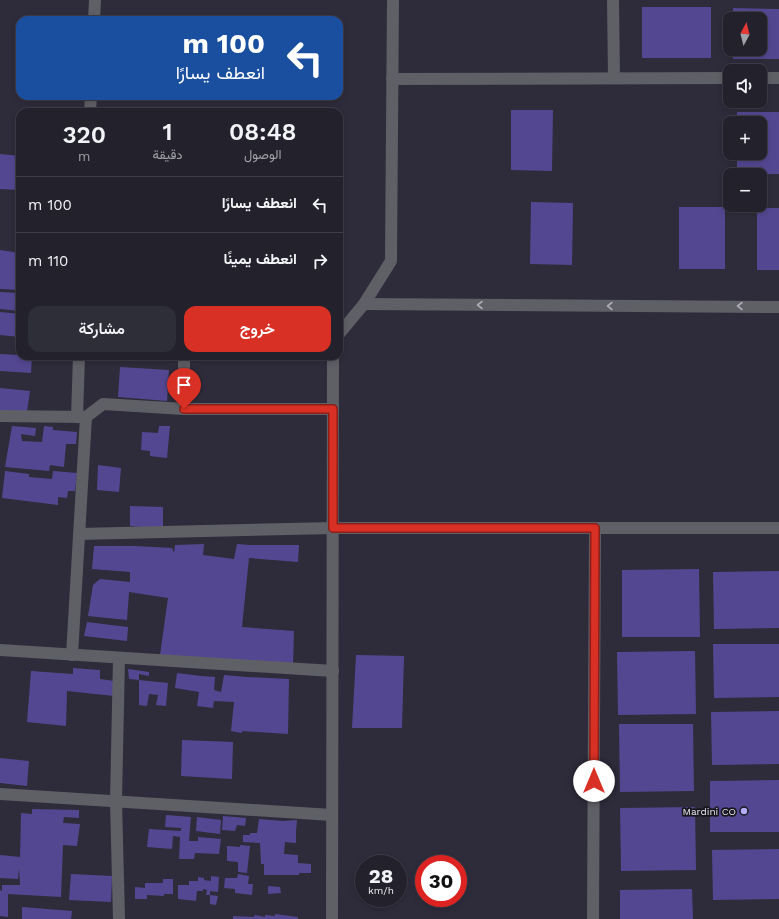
<!DOCTYPE html>
<html lang="ar">
<meta charset="utf-8">
<style>
body{margin:0;font-family:"Work Sans",Vazirmatn,sans-serif;background:#2e2e38;color:#f1f3f6;direction:rtl;height:100vh;display:flex;flex-direction:column;font-size:15px;white-space:nowrap}
*{box-sizing:border-box;margin:0}
p{font-size:13px;color:#a2a3a9}
.icon{flex:none;width:22px;height:22px;fill:none;stroke:currentColor;stroke-width:2;stroke-linecap:round;stroke-linejoin:round}
.map{position:relative;flex:1;overflow:hidden;direction:ltr}
.panel{position:absolute;left:16px;top:108px;width:327px;height:252px;display:flex;flex-direction:column;background:#22212c;border-radius:12px;box-shadow:0 2px 6px #0003,0 0 0 1px #3f3e48;direction:rtl}
.panel>*{flex:none}
.top-card{position:absolute;left:16px;top:16px;width:327px;height:84px;border-radius:12px;box-shadow:0 2px 6px #0003,0 0 0 1px #3f3e48;direction:rtl;background:#1a4fa0;color:#fff;overflow:hidden}
.needle{width:26px;rotate:7deg}
.controls{position:absolute;left:723px;top:12px;display:grid;gap:8px}
.controls a{display:grid;place-items:center;width:44px;height:44px;border-radius:8px;background:#22212c;box-shadow:0 2px 6px #0003,0 0 0 1px #3f3e48;font-size:20px}
.speed{position:absolute;left:355px;top:855px;display:flex;gap:8px;font-size:20px;font-weight:700;text-align:center}
.speed>*{display:grid;place-content:center;width:52px;height:52px;border-radius:50%;background:#22212c;box-shadow:0 2px 6px #0003,0 0 0 1px #3f3e48;line-height:1}
.speed small{font-size:10px;font-weight:400}
.speed .limit{border:6px solid #d22;background:#fff;color:#111}
.pin{position:absolute;display:grid;place-items:center;width:34px;height:34px;color:#fff;margin:-41px -17px;border-radius:50% 50% 50% 0;rotate:-45deg;box-shadow:0 0 4px #0007}
.pin .icon{rotate:45deg}
.me{position:absolute;width:44px;margin:-22px;rotate:0deg;stroke-linejoin:round;filter:drop-shadow(0 0 3px #0008)}
.turn{display:flex;align-items:center;gap:14px;height:84px;padding:0 12px;font-size:18px}
.turn .icon{width:52px;height:52px;stroke-width:2.5}
.turn b{display:block;font-size:28px;line-height:34px}
.eta{display:flex;justify-content:space-evenly;align-items:center;height:68px;text-align:center}
.eta b{font-size:24px;font-weight:600;line-height:28px}
.cta{display:flex;gap:8px;margin-top:auto;padding:8px 12px}
.cta a{flex:1;height:46px;border-radius:12px;background:#d93025;color:#fff;font-size:16px;font-weight:600;line-height:46px;text-align:center}
.cta a+a{background:#2e2e38;color:#f1f3f6}
ul{padding:0;list-style:none}
li{display:flex;align-items:center;gap:12px;height:56px;padding:0 12px;border-top:1px solid #3f3e48}
li div{flex:1}
li b{display:block;font-size:15px}
li em{font-style:normal}
.map>svg:first-child{display:block}
.building{fill:#544791}
.lines{fill:none;stroke-linecap:round;stroke-linejoin:round}
.minor{stroke:#5f5f66;stroke-width:12}
.oneway{stroke:#ababb4}
.route-casing{stroke:#8d1f18;stroke-width:10}
.route{stroke:#d93025;stroke-width:7}
.poi-dot{fill:#b4acf9;stroke:#16161c;stroke-width:1.5}
.labels{text-anchor:middle;dominant-baseline:central;stroke-width:3.5;stroke-linejoin:round;paint-order:stroke}
.poi-label{font-size:10px;fill:#eae9f3;stroke:#16161c;text-anchor:end}
</style>
<div class="map">
<svg width="779" height="919" viewBox="0 0 779 919">
<rect width="100%" height="100%" fill="#2e2c3b"/>
<g class="building">
<rect x="642" y="7" width="69" height="51"/>
<polygon points="733,8 779,9 779,59 733,59 733,49 760,49 760,19 733,19"/>
<polygon points="511,110 553,110 552,171 511,170"/>
<polygon points="737,112 779,112 779,174 737,174 737,153 760,153 760,123 737,123"/>
<polygon points="0,154 20,156 20,190 0,189"/>
<polygon points="531,202 573,203 572,265 530,264"/>
<rect x="679" y="207" width="46" height="62"/>
<rect x="757" y="208" width="22" height="62"/>
<polygon points="0,250 20,253 20,290 0,289"/>
<polygon points="0,292 20,293 20,311 0,309"/>
<polygon points="0,312 20,314 20,337 0,335"/>
<polygon points="0,354 20,355 20,356 32,356 31,373 0,371"/>
<polygon points="120,367 169,370 167,401 118,397"/>
<polygon points="0,388 30,391 27,412 0,410"/>
<polygon points="12,426 36,428 35,436 21,434 22,441 42,442 44,426 53,427 53,430 77,432 76,444 66,444 64,467 50,465 49,471 5,467"/>
<polygon points="159,426 170,426 167,458 150,456 150,451 141,450 142,432 158,433"/>
<polygon points="98,465 121,468 119,492 97,490"/>
<polygon points="5,471 29,474 29,477 52,479 53,471 77,473 75,491 68,491 67,498 58,497 58,505 2,498"/>
<polygon points="130,506 163,507 163,529 130,526"/>
<polygon points="204,544 203,555 234,559 237,544 250,545 299,545 298,562 249,558 242,627 294,631 293,665 160,655 168,598 129,592 127,620 88,616 93,585 100,579 130,582 130,572 92,569 94,546 135,546 172,548 174,553 175,545"/>
<polygon points="699,569 700,637 622,637 622,570"/>
<polygon points="779,571 779,628 714,629 713,572"/>
<polygon points="87,622 128,627 127,641 84,636"/>
<polygon points="713,644 779,644 779,697 714,698"/>
<polygon points="695,651 696,714 618,715 617,652"/>
<polygon points="356,655 404,656 402,728 352,728"/>
<polygon points="73,668 100,670 100,679 114,681 114,696 67,691 66,726 27,722 31,671 73,674"/>
<polygon points="128,669 149,672 149,676 139,674 139,680 129,679"/>
<polygon points="177,673 201,676 215,677 214,690 221,692 224,675 246,677 289,679 288,734 242,731 242,733 231,731 234,702 214,701 213,708 197,706 199,692 175,688"/>
<polygon points="139,680 168,683 166,706 156,705 158,695 149,694 147,706 139,705"/>
<polygon points="779,711 779,764 712,765 711,712"/>
<polygon points="619,724 693,724 694,791 620,792"/>
<polygon points="182,740 233,742 232,779 181,776"/>
<polygon points="0,758 29,761 27,786 0,783"/>
<polygon points="779,780 779,832 710,832 710,781"/>
<polygon points="695,807 696,870 621,871 620,808"/>
<polygon points="32,809 79,810 79,818 64,817 63,823 80,824 77,846 63,845 61,897 8,894 8,917 0,916 0,890 2,891 2,885 20,885 19,868 18,879 0,878 0,855 20,857 21,813 32,814"/>
<polygon points="166,815 191,817 189,841 198,841 198,837 221,839 219,854 195,853 194,859 179,859 180,837 173,836 172,849 147,847 149,829 181,831 181,828 165,827"/>
<polygon points="223,816 246,818 245,826 237,825 235,831 222,830"/>
<polygon points="197,817 221,820 220,834 196,831"/>
<polygon points="259,819 283,821 297,820 296,832 296,843 285,842 284,854 298,855 298,863 311,864 311,873 299,873 299,875 264,875 264,864 261,864 260,843 243,842 243,835 250,835 250,833 257,833"/>
<polygon points="240,845 250,846 247,873 238,872 238,862 227,861 227,846 240,847"/>
<polygon points="779,849 779,899 713,900 712,850"/>
<polygon points="71,874 112,876 111,902 69,900"/>
<polygon points="238,874 249,876 248,884 253,884 252,895 235,893 235,889 224,888 225,878 237,878"/>
<polygon points="211,876 219,877 218,892 210,891 210,895 206,895 207,890 203,889 203,891 197,891 196,901 178,899 178,885 189,885 189,881 198,881 198,877 204,878 204,880 211,881"/>
<polygon points="163,879 173,879 173,894 164,894 164,896 147,895 147,899 135,899 135,887 145,888 145,883 163,883"/>
<polygon points="268,886 280,887 281,893 268,894"/>
<polygon points="692,889 693,919 620,919 620,890"/>
<polygon points="210,895 218,896 216,905 210,904"/>
<polygon points="22,907 72,911 71,919 22,919"/>
<polygon points="275,914 298,917 298,919 233,919 233,916 254,917 255,915 265,917 265,915 275,916"/>
</g>
<g class="lines">
<g class="minor">
<polyline points="613,0 614,78"/>
<polyline points="94,20 95,0"/>
<polyline points="760,78 779,78"/>
<polyline points="392,79 730,78"/>
<polyline points="90,112 91,96"/>
<polyline points="364,304 779,307"/>
<polyline points="339,334 364,304 391,261 393,0"/>
<polyline points="184,356 184,409"/>
<polyline points="0,416 86,417 103,404 184,409 333,409"/>
<polyline points="77,417 79,356"/>
<polyline points="79,534 333,528 779,528"/>
<polyline points="0,650 333,671"/>
<polyline points="72,655 86,417"/>
<polyline points="0,794 332,815"/>
<polyline points="119,919 116,801 119,658"/>
<polyline points="332,919 333,356"/>
<polyline points="593,919 595,528"/>
</g>
</g>
<defs><path id="oneway-chevron" d="M-2-3.5L2.5 0L-2 3.5" fill="none" stroke-width="1.6" stroke-linecap="round" stroke-linejoin="round"/></defs>
<g class="oneway">
<use href="#oneway-chevron" transform="translate(480 305) rotate(-180)"/>
<use href="#oneway-chevron" transform="translate(610 306) rotate(-180)"/>
<use href="#oneway-chevron" transform="translate(740 306) rotate(-180)"/>
</g>
<g class="lines">
<g class="route-casing">
<polyline id="route" points="184,409 333,409 333,528 595,528 594,781"/>
</g>
<use href="#route" class="route"/>
</g>
<circle class="poi-dot" cx="744" cy="811" r="4"/>
<g class="labels">
<g class="poi-label">
<text x="736" y="811">Mardini CO</text>
</g>
</g>
</svg>
<div class="controls">
<a><svg class="needle" viewBox="-14 -14 28 28"><path d="M0-13l5 13h-10z" fill="#e53935"/><path d="M0 13l5-13h-10z" fill="#a2a3a9"/></svg></a>
<a><svg class="icon" aria-label="sound" viewBox="0 0 24 24"><path d="M4 9h4l5-4v14l-5-4H4zM17 9q2 3 0 6"/></svg></a>
<a>+</a>
<a>−</a>
</div>
<div class="speed"><div>28<small>km/h</small></div><div class="limit">30</div></div>
<div class="pin" style="left:184px;top:409px;background:#d93025"><svg class="icon" aria-label="arrive" viewBox="0 0 24 24"><path d="M6 21V4h12l-3 4 3 4H6"/></svg></div>
<svg class="me" style="left:594px;top:781px" viewBox="-20 -20 40 40"><circle r="19" fill="#fff"/><path d="M0-13L10 11 0 6-10 11z" fill="#d93025"/></svg>
<div class="top-card">
<div class="turn"><svg class="icon" aria-label="left" viewBox="0 0 24 24"><path d="M17 20v-9H6M10 6l-5 5 5 5"/></svg><div><b>100 m</b>انعطف يسارًا</div></div>
</div>
<section class="panel">
<div class="eta">
<div><b>08:48</b><p>الوصول</p></div>
<div><b>1</b><p>دقيقة</p></div>
<div><b>320</b><p>m</p></div>
</div>
<ul>
<li><svg class="icon" aria-label="left" viewBox="0 0 24 24"><path d="M17 20v-9H6M10 6l-5 5 5 5"/></svg><div><b>انعطف يسارًا</b></div><em>100 m</em></li>
<li><svg class="icon" aria-label="right" viewBox="0 0 24 24"><path d="M7 20v-9h11M14 6l5 5-5 5"/></svg><div><b>انعطف يمينًا</b></div><em>110 m</em></li>
</ul>
<div class="cta"><a>خروج</a><a>مشاركة</a></div>
</section>
</div>
